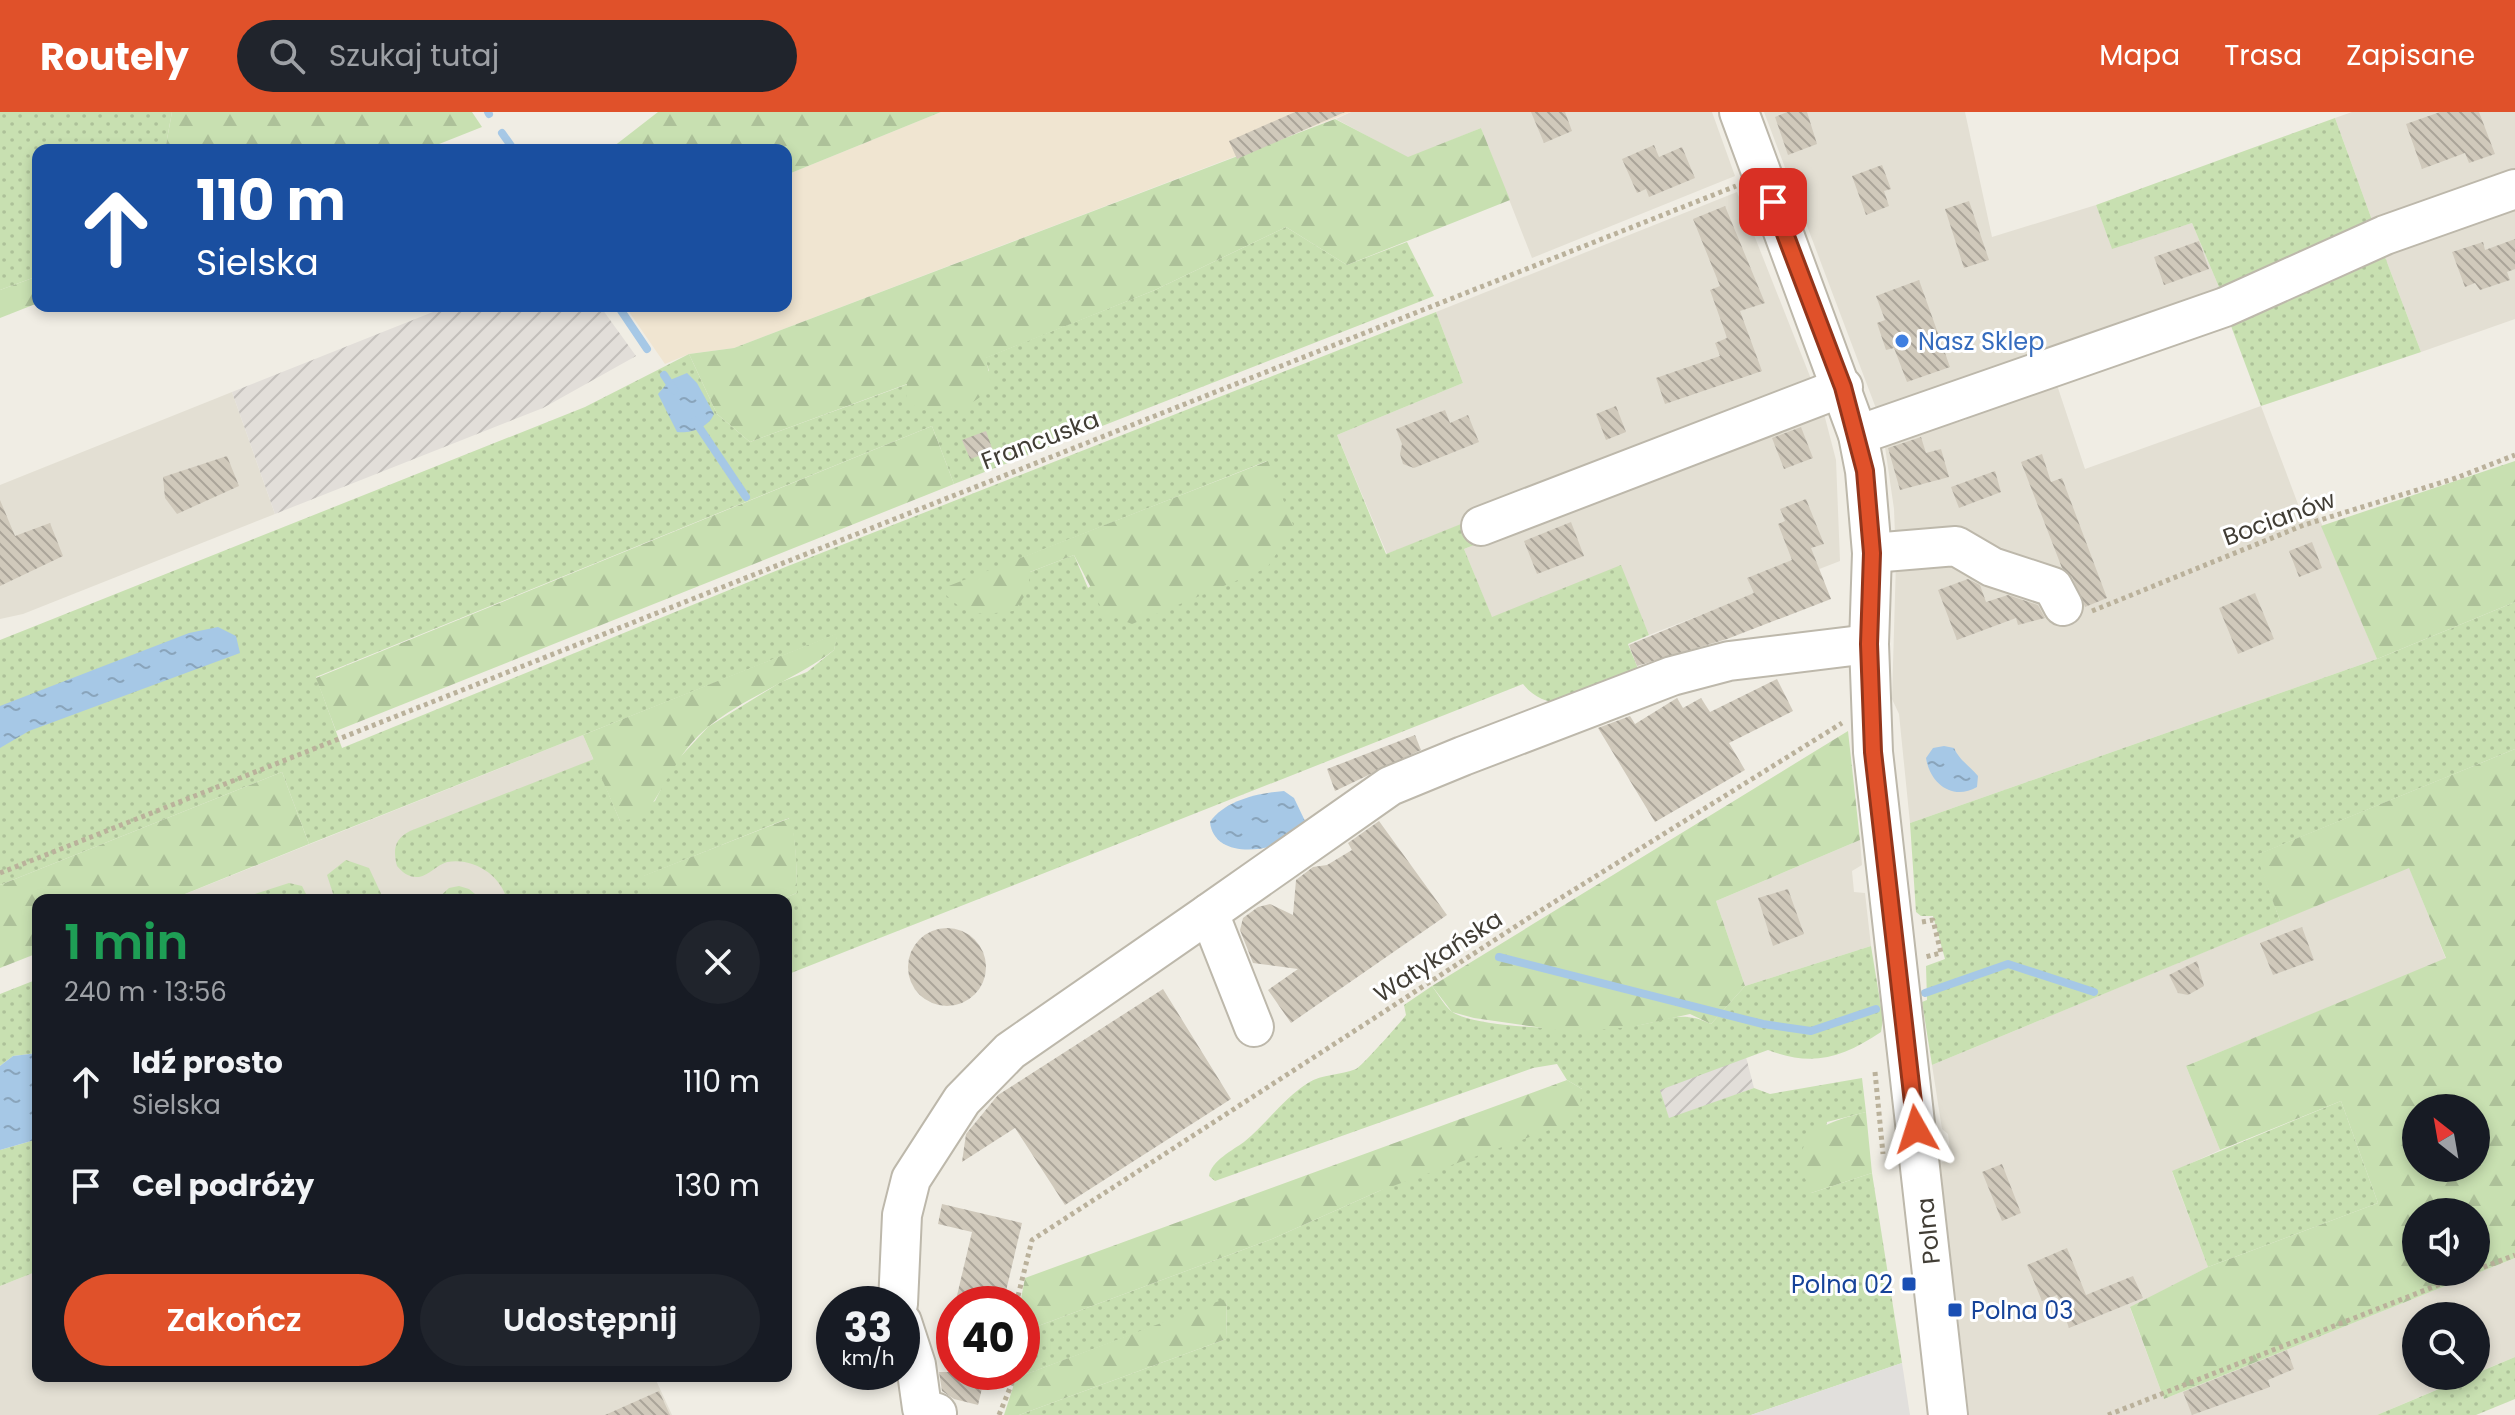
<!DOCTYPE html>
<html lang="pl">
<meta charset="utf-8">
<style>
body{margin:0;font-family:Poppins,sans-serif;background:#20242c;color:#f1f3f6;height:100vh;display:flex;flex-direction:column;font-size:30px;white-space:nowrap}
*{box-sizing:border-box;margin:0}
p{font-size:26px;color:#9ea1a6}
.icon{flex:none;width:44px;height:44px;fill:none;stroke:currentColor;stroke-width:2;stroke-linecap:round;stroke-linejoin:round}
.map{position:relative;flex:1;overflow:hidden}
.panel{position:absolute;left:32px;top:782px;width:760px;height:488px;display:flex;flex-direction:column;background:#171b24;border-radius:16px;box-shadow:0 4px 12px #0003}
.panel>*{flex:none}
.top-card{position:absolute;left:32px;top:32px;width:760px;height:168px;border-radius:16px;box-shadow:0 4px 12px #0003;background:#1a4fa0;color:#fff;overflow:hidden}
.needle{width:52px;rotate:329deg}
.fabs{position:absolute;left:2402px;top:982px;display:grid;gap:16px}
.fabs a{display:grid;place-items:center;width:88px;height:88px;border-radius:50%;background:#171b24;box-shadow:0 4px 12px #0003;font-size:40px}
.speed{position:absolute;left:816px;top:1174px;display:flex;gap:16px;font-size:40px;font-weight:700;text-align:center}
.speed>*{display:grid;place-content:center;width:104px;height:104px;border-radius:50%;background:#171b24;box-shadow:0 4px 12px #0003;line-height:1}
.speed small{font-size:20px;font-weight:400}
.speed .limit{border:12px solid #d22;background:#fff;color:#111}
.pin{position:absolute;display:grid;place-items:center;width:68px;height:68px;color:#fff;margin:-34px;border-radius:16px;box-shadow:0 4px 12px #0006}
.me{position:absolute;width:88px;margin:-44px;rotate:354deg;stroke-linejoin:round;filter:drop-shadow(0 0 6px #0008)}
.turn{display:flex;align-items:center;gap:28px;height:168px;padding:0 32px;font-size:36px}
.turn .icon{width:104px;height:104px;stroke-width:2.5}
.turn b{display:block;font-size:56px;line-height:68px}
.round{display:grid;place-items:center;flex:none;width:84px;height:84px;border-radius:42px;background:#20242c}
.overview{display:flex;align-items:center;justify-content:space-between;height:136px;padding:0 32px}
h1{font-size:48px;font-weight:600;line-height:60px;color:#1e9e55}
.action{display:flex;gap:16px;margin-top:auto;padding:16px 32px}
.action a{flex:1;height:92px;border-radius:48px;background:#e0512a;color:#fff;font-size:32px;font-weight:600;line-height:92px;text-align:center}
.action a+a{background:#20242c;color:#f1f3f6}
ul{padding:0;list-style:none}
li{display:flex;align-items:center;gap:24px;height:104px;padding:0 32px}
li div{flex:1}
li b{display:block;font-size:30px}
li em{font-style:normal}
header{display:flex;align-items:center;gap:48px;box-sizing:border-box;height:112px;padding:0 40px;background:#e0512a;color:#fff}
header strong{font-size:38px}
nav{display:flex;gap:44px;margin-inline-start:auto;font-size:28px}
.search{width:560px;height:72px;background:#20242c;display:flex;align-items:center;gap:20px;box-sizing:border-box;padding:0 28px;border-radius:44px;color:#9ea1a6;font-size:30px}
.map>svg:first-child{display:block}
.residential{fill:#e3dfd3}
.commercial{fill:#f0e5d1}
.industrial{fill:url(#industrial-furrows)}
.grass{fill:url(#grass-dots);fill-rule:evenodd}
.forest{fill:url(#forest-firs);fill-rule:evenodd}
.parking{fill:#e1dfdc}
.water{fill:url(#water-ripples)}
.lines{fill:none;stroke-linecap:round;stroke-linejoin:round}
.stream{stroke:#a6c8e6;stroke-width:8}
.building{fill:url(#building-back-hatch)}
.minor-casing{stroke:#bdb8ab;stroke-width:42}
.path{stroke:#bab19b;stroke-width:5;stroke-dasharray:4 4;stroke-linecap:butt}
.minor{stroke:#fff;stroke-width:38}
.route-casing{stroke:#92351b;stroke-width:20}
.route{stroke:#e0512a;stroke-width:14}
.shop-dot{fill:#3f7fe0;stroke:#fff;stroke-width:3}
.transit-dot{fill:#1a4fb4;stroke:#fff;stroke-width:3}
.labels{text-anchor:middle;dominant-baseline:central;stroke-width:6;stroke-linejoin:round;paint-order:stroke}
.shop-label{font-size:24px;fill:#366cbe;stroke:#fff;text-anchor:start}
.street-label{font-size:24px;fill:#413d35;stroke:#fff}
.transit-label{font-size:24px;fill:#164399;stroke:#fff;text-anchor:end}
</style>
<header>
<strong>Routely</strong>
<div class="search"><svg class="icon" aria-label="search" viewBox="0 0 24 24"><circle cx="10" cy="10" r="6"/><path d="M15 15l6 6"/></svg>Szukaj tutaj</div>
<nav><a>Mapa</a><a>Trasa</a><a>Zapisane</a></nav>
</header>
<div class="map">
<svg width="2515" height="1303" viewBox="0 0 2515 1303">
<defs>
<pattern id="industrial-furrows" width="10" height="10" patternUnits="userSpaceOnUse" patternTransform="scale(2)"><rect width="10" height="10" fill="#e2ded9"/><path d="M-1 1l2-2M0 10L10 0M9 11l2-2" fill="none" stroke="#c3bfbb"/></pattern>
<pattern id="grass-dots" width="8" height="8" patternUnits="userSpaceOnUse" patternTransform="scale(2)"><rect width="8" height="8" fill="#c8e0b1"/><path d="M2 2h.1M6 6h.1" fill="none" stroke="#adc199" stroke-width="1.8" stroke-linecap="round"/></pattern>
<pattern id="forest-firs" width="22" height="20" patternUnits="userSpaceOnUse" patternTransform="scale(2)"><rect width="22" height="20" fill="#c8e0b1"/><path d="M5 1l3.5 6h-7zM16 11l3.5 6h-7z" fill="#adc199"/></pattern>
<pattern id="water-ripples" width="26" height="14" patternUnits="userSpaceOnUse" patternTransform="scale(2)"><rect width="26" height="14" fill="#a6c8e6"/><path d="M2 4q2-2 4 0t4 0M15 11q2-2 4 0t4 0" fill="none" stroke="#89a4bb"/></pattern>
<pattern id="building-back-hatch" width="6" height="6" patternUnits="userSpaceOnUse" patternTransform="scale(2)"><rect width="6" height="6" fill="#d0c9bb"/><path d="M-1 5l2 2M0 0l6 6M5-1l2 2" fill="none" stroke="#aaa499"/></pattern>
</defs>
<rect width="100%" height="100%" fill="#f0ede4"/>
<g class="residential">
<polygon points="1351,0 1712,0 1735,64 1532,146 1481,16 1408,46 1336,7"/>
<polygon points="1764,0 1965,0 1992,125 2096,93 2112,136 2192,111 2224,187 1880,307"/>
<polygon points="2352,0 2515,0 2515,57 2372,108 2335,6"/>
<polygon points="1737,80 1813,272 1387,442 1337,323 1463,271 1436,200"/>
<polygon points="2515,92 2515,207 2421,240 2382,137"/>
<polygon points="2055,267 2085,357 2261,294 2304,408 2318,403 2377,547 1910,711 1899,602 1892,587 1896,449 1894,397 1884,328 1939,308 1947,313 1966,308 1970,297"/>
<polygon points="232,280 275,402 23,502 0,507 0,373"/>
<polygon points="1822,294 1836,348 1840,449 1649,523 1620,454 1492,506 1464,437"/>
<polygon points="583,623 653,788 170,788"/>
<polygon points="1860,728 1862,753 1852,759 1854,780 1865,781 1871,834 1745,874 1716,789"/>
<polygon points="2409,755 2446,847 2186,954 2220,1038 2172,1060 2208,1155 2130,1196 2164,1287 2515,1146 2515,1245 2476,1261 2476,1204 2416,1204 2416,1264 2469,1264 2377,1303 1969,1303 1940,1051 1951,1046 1948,1022 1942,1017 1932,953"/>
<polygon points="38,1159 38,1264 654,1264 672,1303 0,1303 0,1174"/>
</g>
<polygon class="commercial" points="941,0 1351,0 734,236 689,242 665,252 625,194 786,194 786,63"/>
<g class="industrial">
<polygon points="448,194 600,194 636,244 543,296 275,402 232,280"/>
<polygon points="1746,945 1754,976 1669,1007 1659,977"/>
</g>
<g class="grass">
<polygon points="0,0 172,0 165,38 38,38 38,164 0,178"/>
<polygon points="2335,6 2372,108 2224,187 2192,111 2112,137 2096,93"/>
<path d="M1286 115 1347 153 1407 130 1434 184 954 372 932 314 316 565 342 636 783 456 1436 200 1463 271 1337 323 1386 442 1476 406 1484 429 1464 437 1492 505 1621 453 1649 523 1628 532 1641 564C1603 579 1554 611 1523 572L786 863V788H779L797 781C797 763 796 721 789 706L644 764 653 788H507C501 763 473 745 447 750 437 753 429 763 419 765 409 766 402 760 397 754 393 738 394 727 410 719L594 647 620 709 655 689 673 653 708 615 781 570 807 560 834 538 837 522 309 732 282 660 0 773V528L585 295 689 242 717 302 750 330 908 272 989 259 985 246 1155 178ZM1267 349 1088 476 1074 443 1030 460 941 478Z"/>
<polygon points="2382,137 2421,240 2261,294 2228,206"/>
<polygon points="2515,490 2515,637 2257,743 2280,809 1932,953 1922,890 1927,888 1926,854 1945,847 1933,804 1921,804 1916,800 1910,711 2377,547"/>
<polygon points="346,748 369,756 384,788 335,788 327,763"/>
<polygon points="289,771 302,774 309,788 236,788"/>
<polygon points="459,774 469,777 482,788 458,785 436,788 449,776"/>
<path d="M1871 834 1883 907 1881 920C1842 946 1812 955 1768 938L1660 978 1669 1006 1754 976 1770 982 1862 966 1866 1000 1827 1010 1811 1081 1872 1061 1902 1251 1751 1303H1019L1226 1227 1227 1187 1016 1266V1260H1022V1220L1272 1127 1379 1079 1582 977 1567 968 1557 952 1533 956 1215 1069 1209 1064C1211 1049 1233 1038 1244 1030 1266 1012 1284 986 1308 971 1322 962 1341 963 1356 957 1361 955 1402 909 1406 903L1404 893 1432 874C1438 882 1444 893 1451 899 1475 918 1602 919 1634 914 1666 909 1680 897 1711 912L1745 874Z"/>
<polygon points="38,867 38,941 13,944 0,954 0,882"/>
<polygon points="2341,989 2378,1091 2208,1155 2172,1059"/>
<polygon points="38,1027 38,1159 0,1174 0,1038"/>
<polygon points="2515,1245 2515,1287 2476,1303 2377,1303"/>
</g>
<g class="forest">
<polygon points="172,0 472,0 482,15 424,38 165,38"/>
<polygon points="658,0 941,0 786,63 786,38 609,38"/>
<path d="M1335 7 1408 45 1481 16 1510 88 1347 153 1286 115 1155 178 986 246 991 273C973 300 931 309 906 288L907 272 750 330 717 302 689 242 734 236Z"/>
<polygon points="38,164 38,191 0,206 0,178"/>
<polygon points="932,314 954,372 336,619 316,566"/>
<path d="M1268 349 1294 415 1267 456 1132 512 1104 501 1074 443 1030 460 1028 479 1014 499C979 503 965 506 941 477Z"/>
<polygon points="2515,349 2515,490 2377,547 2321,414"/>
<path d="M838 521 834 538C795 568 746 584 708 615 677 640 666 675 643 705L620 709 583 623Z"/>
<polygon points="1848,619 1860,728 1716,789 1745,874 1711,912 1690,902 1632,915 1570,920 1474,906 1452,900 1432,874"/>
<path d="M2515 637V1146L2164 1287 2130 1195 2208 1155 2378 1091 2341 989 2220 1038 2186 954 2446 846 2409 756 2280 809 2256 743ZM2416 996H2476V1056H2416ZM2416 1100H2476V1160H2416Z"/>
<polygon points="282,660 309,732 170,788 38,788 38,841 0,856 0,773"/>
<path d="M790 706C796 721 797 762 797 781L779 788H653L643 764Z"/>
<polygon points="1567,968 1582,977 1579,1000 1569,1011 1379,1079 1272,1127 1022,1220 1020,1192 1025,1166"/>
<path d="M1866 1000 1872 1061 1811 1081C1808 1072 1801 1060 1801 1050 1800 1015 1840 1007 1866 1000Z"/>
<polygon points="1227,1186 1226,1227 1019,1303 1004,1303 1016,1266"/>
</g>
<polygon class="parking" points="1902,1251 1910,1303 1751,1303"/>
<g class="water">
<path d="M687 261 697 271 714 302C709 315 691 322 677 320L658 282 670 268Z"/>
<polygon points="218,515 236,524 240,541 29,619 0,636 0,594 189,521"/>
<path d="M1944 634 1954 636C1960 649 1969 653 1978 664L1977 675C1953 689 1930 672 1926 646L1933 636Z"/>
<path d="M1284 679 1294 686 1305 709C1295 739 1214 754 1210 710 1225 688 1259 681 1284 679Z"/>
<polygon points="38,941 38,1027 0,1038 0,954 13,944"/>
</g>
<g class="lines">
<g class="stream">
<polyline points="488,0 489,2"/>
<polyline points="502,21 514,38"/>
<polyline points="618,194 647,237"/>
<polyline points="664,263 674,278"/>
<polyline points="695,309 746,385"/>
<polyline points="1499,845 1763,912 1811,919 1876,897"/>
<polyline points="1925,881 2008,852 2094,880"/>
</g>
</g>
<g class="building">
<polygon points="1295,0 1345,0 1237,47 1229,29"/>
<polygon points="1531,0 1565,0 1572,19 1544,31"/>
<polygon points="1787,0 1807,0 1817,32 1788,43 1775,5"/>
<polygon points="2440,0 2479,0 2495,42 2469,51 2465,41 2422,57 2406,12"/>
<polygon points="1654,33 1659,45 1682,35 1695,66 1649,85 1646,77 1637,81 1622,47"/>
<polygon points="1882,53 1891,77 1884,79 1889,94 1866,103 1852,64"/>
<polygon points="1969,89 1989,148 1964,156 1945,97"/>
<polygon points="1725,94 1765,191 1740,199 1762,259 1665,292 1656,266 1720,244 1715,231 1727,226 1710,178 1720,174 1693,107"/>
<polygon points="2515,127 2515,157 2507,160 2510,168 2480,178 2475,171 2465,175 2452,140 2483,130 2485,138"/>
<polygon points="2199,129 2209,157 2164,173 2154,145"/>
<polygon points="1919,168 1950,255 1907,270 1894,236 1886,238 1877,211 1885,208 1876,184"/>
<polygon points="1616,294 1626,320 1606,328 1596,302"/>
<polygon points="1445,298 1450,311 1468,303 1479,330 1414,356 1403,352 1400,342 1402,332 1396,317"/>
<polygon points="1801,315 1813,346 1784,357 1772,326"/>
<polygon points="986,319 993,339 970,347 962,328"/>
<polygon points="1921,325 1926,341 1941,337 1949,365 1900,378 1888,336"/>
<polygon points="2042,342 2051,370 2062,366 2107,486 2085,495 2072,465 2062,456 2021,350"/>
<polygon points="227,344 239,374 177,402 165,386 163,365"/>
<polygon points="1995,359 2001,380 1959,396 1951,375"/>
<polygon points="1806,387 1824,432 1811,436 1831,487 1727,527 1637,554 1629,533 1754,481 1747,466 1792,448 1778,412 1785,409 1780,397"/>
<polygon points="0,388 15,424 50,411 63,444 0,474"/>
<polygon points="1571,410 1584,444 1537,462 1524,429"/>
<polygon points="2312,430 2322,456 2299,465 2289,439"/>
<polygon points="1968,467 1980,473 1986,490 2008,483 2038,493 2045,506 2018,513 2016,506 1957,528 1938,478"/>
<polygon points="2255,481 2274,527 2238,542 2219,496"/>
<polygon points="1777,567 1793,599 1729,631 1745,658 1655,710 1598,616 1630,604 1635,612 1677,586 1683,596 1701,586 1710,600"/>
<polygon points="1415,623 1421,638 1335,679 1327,657"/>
<polygon points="1379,709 1447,803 1291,911 1268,878 1298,857 1253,851 1240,818 1243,806 1258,795 1270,792 1293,803 1296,768 1313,755 1327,753 1352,738 1348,731"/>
<polygon points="1788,777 1804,822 1773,834 1758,786"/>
<polygon points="2302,815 2314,848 2273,863 2260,831"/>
<circle cx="947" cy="855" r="39"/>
<polygon points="2197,849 2204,874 2188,883 2178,881 2169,863"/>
<polygon points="1163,877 1231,987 1065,1093 1015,1016 962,1050 966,1022 998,983"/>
<polygon points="2002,1052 2021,1101 2002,1109 1982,1060"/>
<polygon points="942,1092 1022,1111 1003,1192 955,1192 972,1120 938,1112"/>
<polygon points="2067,1136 2086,1183 2133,1164 2143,1186 2069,1216 2057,1183 2042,1189 2027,1153"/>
<polygon points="2287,1238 2294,1257 2268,1268 2270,1275 2192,1303 2183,1280"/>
<polygon points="939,1260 986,1260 978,1293 954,1287 942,1279"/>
<polygon points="659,1279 670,1303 605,1303"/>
</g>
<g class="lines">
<g class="minor-casing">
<g id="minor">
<polyline points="1739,0 1858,323 1865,359 1872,441 1869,532 1873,640 1948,1303"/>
<polyline points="1858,323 2225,195 2385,123 2515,77"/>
<polyline points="1481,414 1843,275"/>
<polyline points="1872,441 1956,434 1992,455 2053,475 2063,494"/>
<polyline points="1254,915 1209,801 1390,674 1463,644 1672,564 1729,549 1869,532"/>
<polyline points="898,1192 902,1103 911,1067 962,988 1010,939 1209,801"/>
<polyline points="902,1210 916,1253 922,1296 937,1301"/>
</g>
</g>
<g class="path">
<polyline points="2092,499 2304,413 2456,366 2515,343"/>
<polyline points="0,761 1736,74"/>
<polyline points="1922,810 1933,808 1941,841 1925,845"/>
<polyline points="1875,960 1883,1042"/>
<polyline points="2476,1158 2515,1143"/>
<polyline points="1016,1192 1032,1128 1527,807 1842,611"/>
<polyline points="999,1303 1012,1271 1011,1260"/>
<polyline points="2108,1303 2471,1160"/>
</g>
<use href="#minor" class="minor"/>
</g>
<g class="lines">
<g class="route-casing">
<polyline id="route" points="1773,90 1843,275 1865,359 1872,441 1869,532 1873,640 1916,1017"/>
</g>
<use href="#route" class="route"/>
</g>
<circle class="shop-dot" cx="1902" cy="229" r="8"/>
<g class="transit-dot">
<rect x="1901" y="1164" width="16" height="16" rx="4"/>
<rect x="1947" y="1190" width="16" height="16" rx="4"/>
</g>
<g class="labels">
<g class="shop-label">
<text x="1918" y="229">Nasz Sklep</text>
</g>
<g class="street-label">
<text transform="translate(1040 328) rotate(-21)">Francuska</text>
<text transform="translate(2279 406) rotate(-20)">Bocianów</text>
<text transform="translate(1438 844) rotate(-33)">Watykańska</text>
<text transform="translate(1928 1119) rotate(-96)">Polna</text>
</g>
<g class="transit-label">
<text x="1893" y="1172">Polna 02</text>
<text x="1971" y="1198" text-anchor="start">Polna 03</text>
</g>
</g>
</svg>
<div class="fabs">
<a><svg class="needle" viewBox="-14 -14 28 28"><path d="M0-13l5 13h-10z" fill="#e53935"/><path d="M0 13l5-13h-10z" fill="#9ea1a6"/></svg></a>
<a><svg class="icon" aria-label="sound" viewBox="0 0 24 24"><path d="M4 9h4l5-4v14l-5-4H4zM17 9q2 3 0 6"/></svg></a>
<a><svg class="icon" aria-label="search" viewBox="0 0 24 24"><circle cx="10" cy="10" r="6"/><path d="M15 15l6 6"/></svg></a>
</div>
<div class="speed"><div>33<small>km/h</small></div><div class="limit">40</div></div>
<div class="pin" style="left:1773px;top:90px;background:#d93025"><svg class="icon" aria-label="arrive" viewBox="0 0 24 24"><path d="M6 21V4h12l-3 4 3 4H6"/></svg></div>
<svg class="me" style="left:1916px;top:1017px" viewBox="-20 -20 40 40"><path d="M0-17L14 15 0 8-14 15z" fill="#e0512a" stroke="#fff" stroke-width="4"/></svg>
<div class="top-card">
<div class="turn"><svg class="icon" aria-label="ahead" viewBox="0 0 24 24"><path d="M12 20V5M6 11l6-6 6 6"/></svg><div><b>110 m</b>Sielska</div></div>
</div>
<section class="panel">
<div class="overview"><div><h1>1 min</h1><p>240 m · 13:56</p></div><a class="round"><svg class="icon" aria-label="close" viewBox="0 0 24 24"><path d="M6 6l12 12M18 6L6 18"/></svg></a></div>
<ul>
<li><svg class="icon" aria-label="ahead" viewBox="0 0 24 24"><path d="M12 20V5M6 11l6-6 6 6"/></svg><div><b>Idź prosto</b><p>Sielska</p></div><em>110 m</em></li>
<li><svg class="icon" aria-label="arrive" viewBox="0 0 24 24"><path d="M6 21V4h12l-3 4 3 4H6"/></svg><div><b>Cel podróży</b></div><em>130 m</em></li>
</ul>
<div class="action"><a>Zakończ</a><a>Udostępnij</a></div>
</section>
</div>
